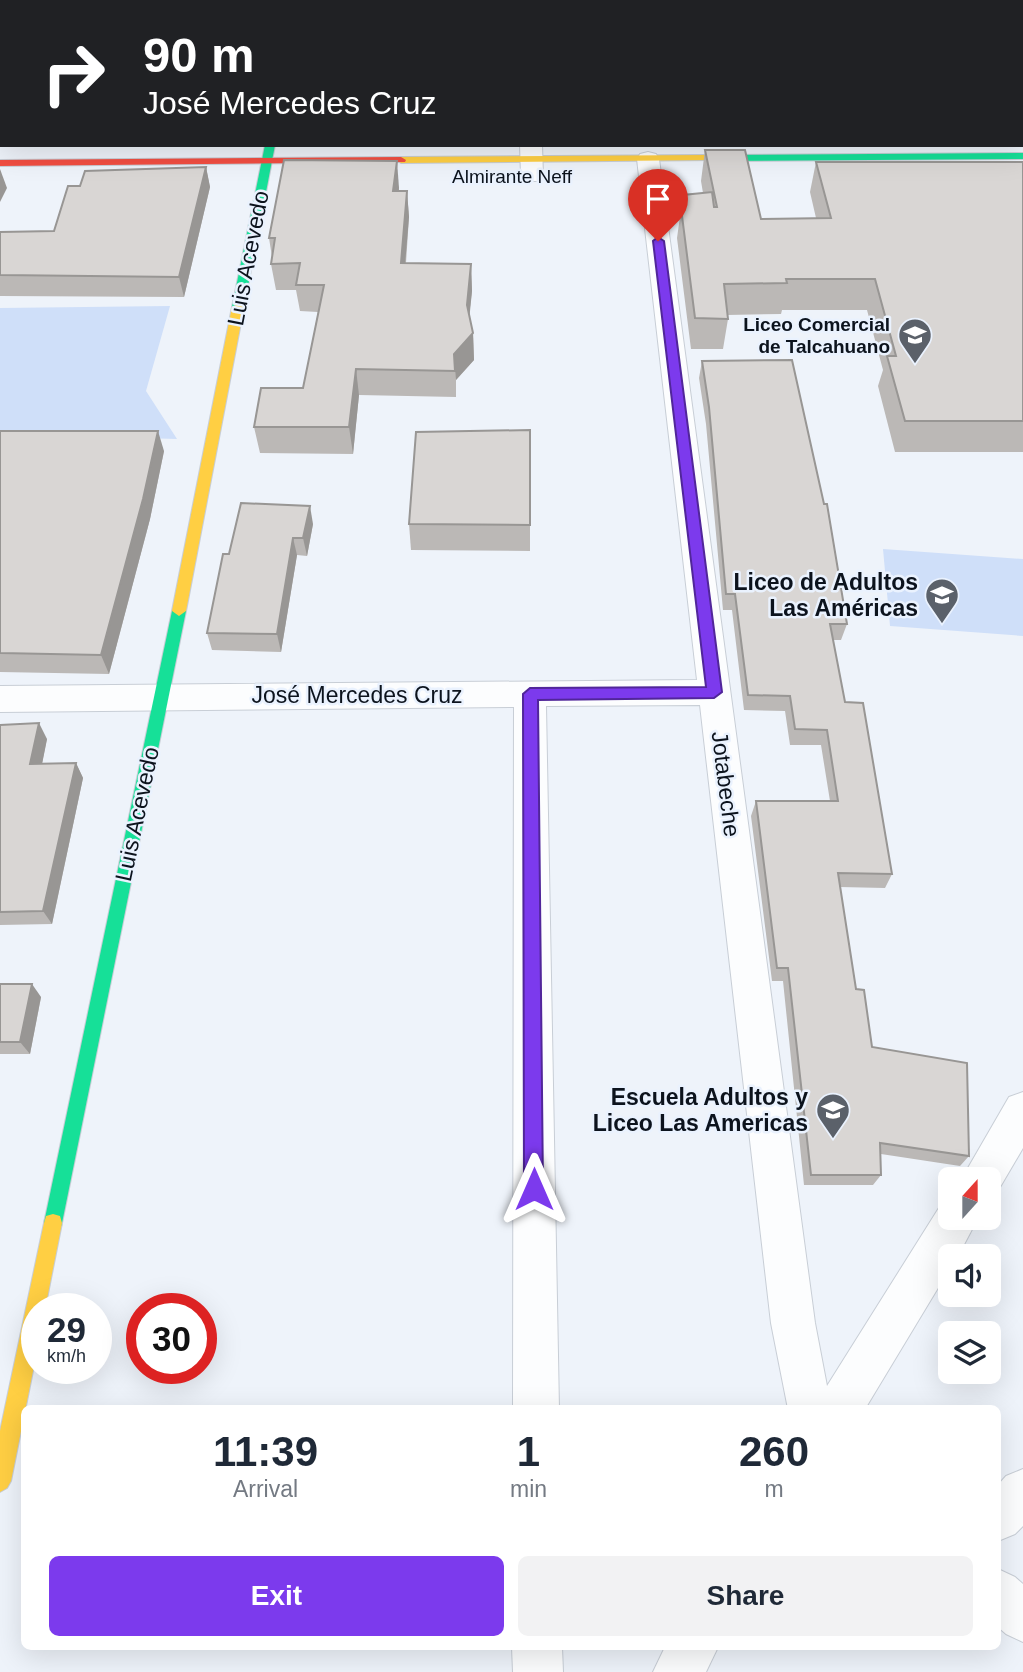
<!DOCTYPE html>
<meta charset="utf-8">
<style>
body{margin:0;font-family:Arial,sans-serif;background:#f2f2f3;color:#1f2937;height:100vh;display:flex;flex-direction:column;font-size:26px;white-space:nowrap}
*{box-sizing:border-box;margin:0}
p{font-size:23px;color:#747a83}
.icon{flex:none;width:38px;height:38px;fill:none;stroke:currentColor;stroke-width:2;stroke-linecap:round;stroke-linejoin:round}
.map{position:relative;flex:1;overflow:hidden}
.drawer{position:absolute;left:21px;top:1405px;width:980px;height:245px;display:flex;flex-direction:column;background:#fff;border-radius:10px;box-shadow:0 7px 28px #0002}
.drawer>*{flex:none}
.banner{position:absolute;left:0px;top:0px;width:1024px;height:147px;box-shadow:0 7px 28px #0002;background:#202124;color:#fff;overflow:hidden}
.needle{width:46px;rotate:21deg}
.tools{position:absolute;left:938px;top:1167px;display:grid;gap:14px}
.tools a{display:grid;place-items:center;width:63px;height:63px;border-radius:10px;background:#fff;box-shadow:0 7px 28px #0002;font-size:35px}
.speed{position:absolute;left:21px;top:1293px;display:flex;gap:14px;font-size:35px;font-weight:700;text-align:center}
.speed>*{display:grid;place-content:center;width:91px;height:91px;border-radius:50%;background:#fff;box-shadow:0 7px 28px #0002;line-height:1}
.speed small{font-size:18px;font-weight:400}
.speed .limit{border:10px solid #d22;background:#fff;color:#111}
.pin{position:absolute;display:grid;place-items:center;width:60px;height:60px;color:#fff;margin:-72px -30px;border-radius:50% 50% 50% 0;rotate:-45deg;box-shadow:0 0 7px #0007}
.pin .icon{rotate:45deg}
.me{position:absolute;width:77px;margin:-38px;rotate:0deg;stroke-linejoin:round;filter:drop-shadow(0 0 5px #0008)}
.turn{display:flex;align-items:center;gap:24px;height:147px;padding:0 28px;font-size:32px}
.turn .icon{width:91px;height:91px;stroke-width:2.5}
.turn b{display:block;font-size:49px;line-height:60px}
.eta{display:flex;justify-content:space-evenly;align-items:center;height:119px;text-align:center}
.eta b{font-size:42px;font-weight:800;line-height:49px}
.button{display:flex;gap:14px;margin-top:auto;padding:14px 28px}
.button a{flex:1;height:80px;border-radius:10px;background:#7c3aed;color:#fff;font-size:28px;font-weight:800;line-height:80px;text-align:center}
.button a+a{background:#f2f2f3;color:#1f2937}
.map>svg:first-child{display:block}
.green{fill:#cfdff9}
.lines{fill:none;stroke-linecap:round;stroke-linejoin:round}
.street-casing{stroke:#c8ced6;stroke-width:2}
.fast-casing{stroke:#c8ced6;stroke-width:2}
.slow-casing{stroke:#c8ced6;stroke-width:2}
.jam-casing{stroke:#c8ced6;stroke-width:2}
.street{fill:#fcfdfe;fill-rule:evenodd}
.fast{fill:#16e098;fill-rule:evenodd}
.slow{fill:#ffcf43;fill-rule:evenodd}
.jam{fill:#f24e42;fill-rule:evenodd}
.wall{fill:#bbb8b6}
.shaded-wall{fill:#989694}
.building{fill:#d9d6d4;stroke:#989694;stroke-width:2}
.route{fill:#7c3aed;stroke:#51269a;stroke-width:2}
.labels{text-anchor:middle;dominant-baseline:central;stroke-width:5;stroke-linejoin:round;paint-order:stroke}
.far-street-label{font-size:19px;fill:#0c131d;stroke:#eaf2fe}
.far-poi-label{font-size:19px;font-weight:bold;fill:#0c131d;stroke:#eaf2fe;text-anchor:end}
.street-label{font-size:23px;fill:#0c131d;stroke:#eaf2fe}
.poi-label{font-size:23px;font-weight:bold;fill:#0c131d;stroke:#eaf2fe;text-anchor:end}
</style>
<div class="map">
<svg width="1023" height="1672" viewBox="0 0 1023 1672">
<rect width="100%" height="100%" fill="#eef3fa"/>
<g class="green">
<polygon points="718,0 1023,0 1023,139 1022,2"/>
<polygon points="170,306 146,391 177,439 0,434 0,308"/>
<polygon points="883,549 1023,559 1023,636 890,626"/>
</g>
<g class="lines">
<g class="street-casing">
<g id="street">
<polygon points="286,0 306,0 285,2"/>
<rect x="517" y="0" width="20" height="2"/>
<polygon points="520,145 542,145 543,176 540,181 524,181 521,176"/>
<polygon points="648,152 656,154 659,159 815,1323 827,1386 942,1203 950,1200 950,1218 978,1218 958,1256 950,1256 950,1268 865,1409 788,1409 771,1323 700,705 546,706 559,1409 513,1409 514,707 0,712 0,686 697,680 637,159 640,154"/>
<polygon points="1023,1092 1023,1148 996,1194 989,1197 989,1180 961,1180 1009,1097"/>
<polygon points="1023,1469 1023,1526 1015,1534 998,1541 998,1485 1006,1476"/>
<polygon points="998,1569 1015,1577 1023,1584 1023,1642 1006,1634 998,1627"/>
<polygon points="512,1647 562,1647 563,1672 513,1672"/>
<polygon points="665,1647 718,1647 706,1672 653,1672"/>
</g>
</g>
<g class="fast-casing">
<g id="fast">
<polygon points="265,145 275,145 244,307 238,310 232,307"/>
<polygon points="1023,153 1023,159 708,161 703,158 708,155"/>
<polygon points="179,606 186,611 62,1223 60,1230 53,1232 46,1230 44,1223 172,611"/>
</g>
</g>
<g class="slow-casing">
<g id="slow">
<polygon points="708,155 712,156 712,160 401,163 396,160 401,157"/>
<polygon points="238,304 244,307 186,611 179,616 172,611 232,307"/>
<polygon points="53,1214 60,1216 62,1223 45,1309 37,1309 37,1351 11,1481 7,1488 0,1492 0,1431 44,1223 46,1216"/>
</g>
</g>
<g class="jam-casing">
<polygon id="jam" points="401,157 406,160 405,162 0,166 0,160"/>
</g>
<use href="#street" class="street"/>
<use href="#fast" class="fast"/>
<use href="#slow" class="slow"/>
<use href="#jam" class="jam"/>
</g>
<g class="wall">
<polygon points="705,150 761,219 816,218 810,192 816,162 1023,162 1023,452 895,452 878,386 883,370 867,310 782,310 781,314 727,315 728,319 723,349 691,349 677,238 683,195 703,193 701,181"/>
<polygon points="206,167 210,187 184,297 0,296 0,232 54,231 80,186"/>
<polygon points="399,188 399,191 407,191 409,217 406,263 471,264 472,291 469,316 473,333 474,360 456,380 456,397 359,395 353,454 260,453 254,427 303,388 318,312 300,311 296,290 276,290 271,264 272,257 269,238"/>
<polygon points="702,361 847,624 841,640 833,640 845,702 892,874 885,888 840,887 856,989 872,1047 969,1156 960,1166 881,1154 881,1175 873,1185 804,1185 783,981 772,981 751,816 756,801 830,801 821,745 790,745 785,711 744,710 732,610 723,610 706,424 699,378"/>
<polygon points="530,430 530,551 411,550 409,524"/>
<polygon points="0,431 164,451 150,519 109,674 0,672"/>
<polygon points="313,524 307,556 297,555 281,652 212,650 207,633 229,554"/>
<polygon points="0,725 47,739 42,764 76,763 83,778 52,924 0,925"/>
<polygon points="0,984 41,997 30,1054 0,1054"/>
</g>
<g class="shaded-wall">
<polygon points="397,161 399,188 396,217 393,191"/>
<polygon points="206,167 210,187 184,297 179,277"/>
<polygon points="0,169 7,188 0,202"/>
<polygon points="407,191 409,217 403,289 401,263"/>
<polygon points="471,264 472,291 468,331 467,305"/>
<polygon points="473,333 474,360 456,380 454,354"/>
<polygon points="356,369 359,395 353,454 349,427"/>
<polygon points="158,431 164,451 150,519 109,674 101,655"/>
<polygon points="310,506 313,524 307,556 303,538"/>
<polygon points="293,538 297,555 281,652 277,634"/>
<polygon points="39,723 47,739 39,779 30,764"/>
<polygon points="76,763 83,778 52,924 43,911"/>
<polygon points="32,984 41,997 30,1054 20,1042"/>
</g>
<g class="building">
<polygon points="594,0 688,0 688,2 595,2"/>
<polygon points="705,150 745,150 761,219 831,218 816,162 1023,162 1023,421 905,421 887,356 896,356 875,279 786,279 787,283 724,284 728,319 695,318 681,208 684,208 683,195 712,192 714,207 717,207"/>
<polygon points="284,160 397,161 393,191 407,191 401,263 471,264 467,305 473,333 454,354 455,371 356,369 349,427 254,427 261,388 303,388 324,285 296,285 300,263 271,264 275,238 269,238"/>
<polygon points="206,167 179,277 0,275 0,232 54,231 68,186 80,186 85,171"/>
<polygon points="792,360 824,504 827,504 847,624 830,624 845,702 863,703 892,874 838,873 856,989 864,990 872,1047 967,1063 969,1156 880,1143 881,1175 811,1175 788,968 777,968 756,801 838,801 827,730 795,729 790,696 748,695 735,594 726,594 709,407 702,361"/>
<polygon points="530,430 530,525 409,524 416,432"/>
<polygon points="0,431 158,431 143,499 101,655 0,653"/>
<polygon points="241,503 310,506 303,538 293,538 277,634 207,633 223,554 229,554"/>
<polygon points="39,723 30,764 76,763 43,911 0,912 0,725"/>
<polygon points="0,984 32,984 20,1042 0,1042"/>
</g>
<polygon class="route" points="658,237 664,241 722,692 714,698 538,700 543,1189 541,1195 534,1198 527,1195 524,1189 523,694 530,688 706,687 653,241"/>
<defs>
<g id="school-pin" transform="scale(1.75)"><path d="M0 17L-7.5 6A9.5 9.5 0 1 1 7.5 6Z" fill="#5b616a" stroke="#eaf2fe"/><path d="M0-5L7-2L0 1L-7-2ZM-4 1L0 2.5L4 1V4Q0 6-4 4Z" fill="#fff"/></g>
</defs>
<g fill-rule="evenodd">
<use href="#school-pin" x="915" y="335"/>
<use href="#school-pin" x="942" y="595"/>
<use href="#school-pin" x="833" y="1110"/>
</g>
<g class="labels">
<g class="far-street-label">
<text x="512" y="176">Almirante Neff</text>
</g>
<g class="far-poi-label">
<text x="890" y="324">Liceo Comercial<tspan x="890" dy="22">de Talcahuano</tspan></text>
</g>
<g class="street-label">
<text transform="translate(248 258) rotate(-79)">Luis Acevedo</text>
<text x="357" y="695">José Mercedes Cruz</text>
<text transform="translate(726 784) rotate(83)">Jotabeche</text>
<text transform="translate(137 814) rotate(-78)">Luis Acevedo</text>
</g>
<g class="poi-label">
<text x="918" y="582">Liceo de Adultos<tspan x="918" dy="26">Las Américas</tspan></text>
<text x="808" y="1097">Escuela Adultos y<tspan x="808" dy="26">Liceo Las Americas</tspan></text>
</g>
</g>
</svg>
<div class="tools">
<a><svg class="needle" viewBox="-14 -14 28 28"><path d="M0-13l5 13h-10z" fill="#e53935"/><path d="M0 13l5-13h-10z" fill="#747a83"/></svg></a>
<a><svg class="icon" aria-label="sound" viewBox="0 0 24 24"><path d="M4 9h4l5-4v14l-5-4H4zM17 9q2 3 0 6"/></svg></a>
<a><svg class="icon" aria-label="layers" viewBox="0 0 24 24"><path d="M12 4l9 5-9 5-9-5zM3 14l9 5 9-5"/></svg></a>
</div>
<div class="speed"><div>29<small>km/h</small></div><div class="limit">30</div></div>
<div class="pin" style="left:658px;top:241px;background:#d93025"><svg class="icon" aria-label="arrive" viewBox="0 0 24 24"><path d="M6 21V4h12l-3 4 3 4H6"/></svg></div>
<svg class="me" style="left:534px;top:1189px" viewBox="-20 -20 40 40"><path d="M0-17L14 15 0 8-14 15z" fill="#7c3aed" stroke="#fff" stroke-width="4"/></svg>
<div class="banner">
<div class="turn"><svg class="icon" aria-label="right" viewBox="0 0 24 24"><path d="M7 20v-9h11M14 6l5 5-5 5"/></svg><div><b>90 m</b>José Mercedes Cruz</div></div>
</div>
<section class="drawer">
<div class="eta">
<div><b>11:39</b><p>Arrival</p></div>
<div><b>1</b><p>min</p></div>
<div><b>260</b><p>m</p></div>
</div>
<div class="button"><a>Exit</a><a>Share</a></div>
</section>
</div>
